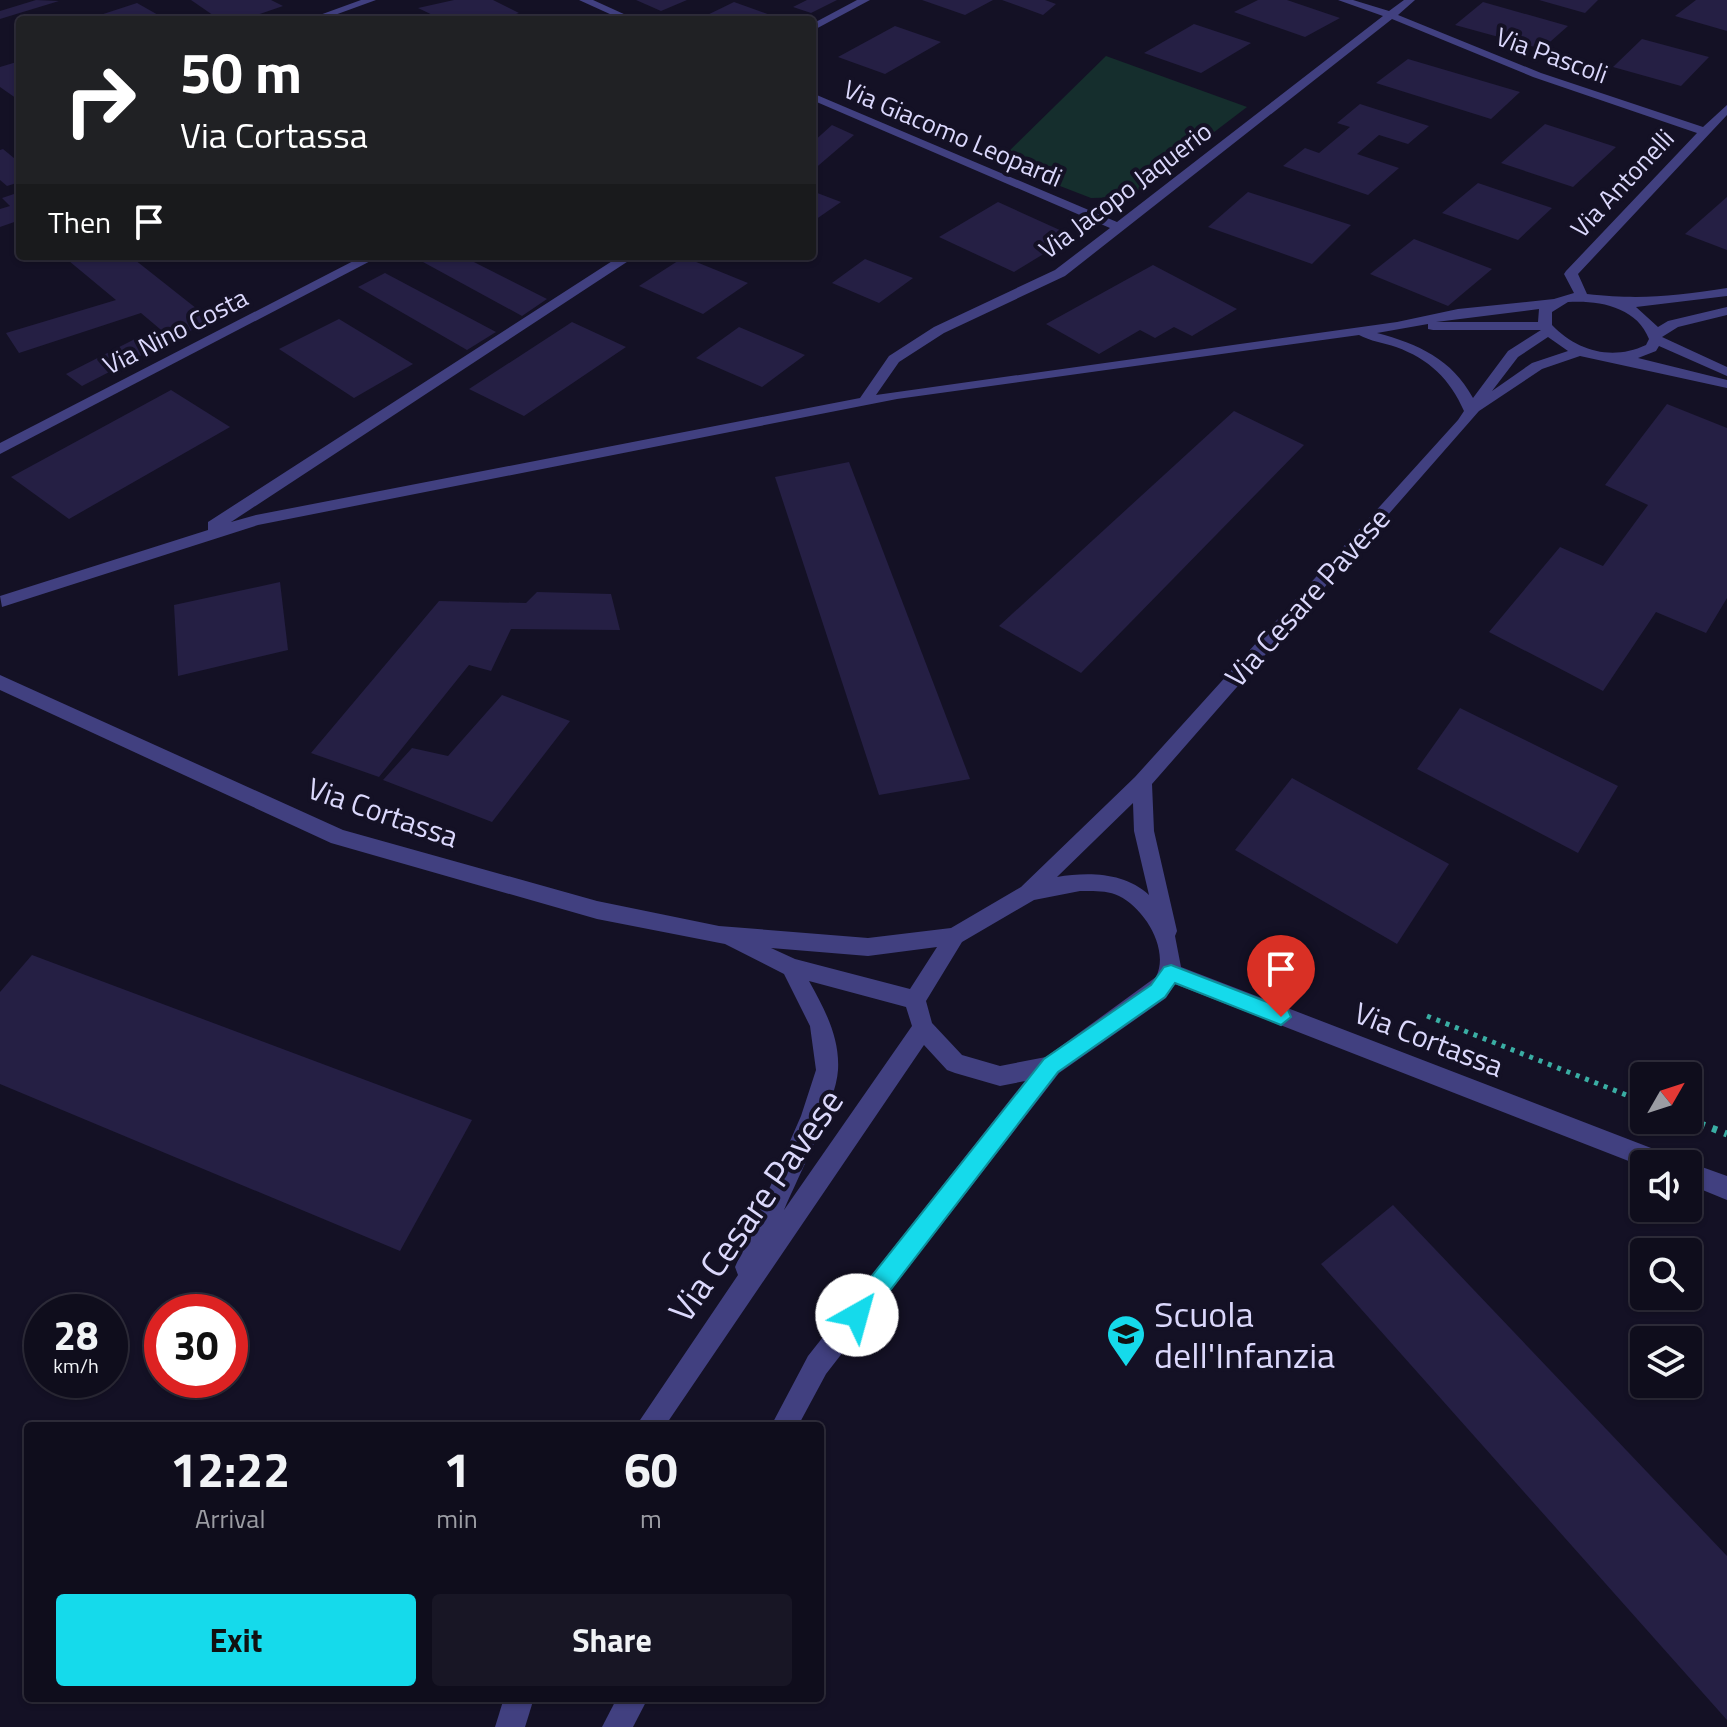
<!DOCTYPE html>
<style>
body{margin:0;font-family:"Titillium Web",sans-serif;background:#181625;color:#f1f3f6;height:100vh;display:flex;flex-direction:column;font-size:30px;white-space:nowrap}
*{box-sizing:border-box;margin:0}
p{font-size:26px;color:#9b9ca3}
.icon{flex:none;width:44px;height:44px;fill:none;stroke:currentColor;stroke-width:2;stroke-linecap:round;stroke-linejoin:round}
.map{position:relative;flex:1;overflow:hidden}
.drawer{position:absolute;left:24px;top:1422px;width:800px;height:280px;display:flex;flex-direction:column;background:#0f0d1c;border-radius:8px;box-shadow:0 2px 6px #0004,0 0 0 2px #2f2d3b}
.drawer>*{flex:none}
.banner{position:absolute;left:16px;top:16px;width:800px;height:244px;border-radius:8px;box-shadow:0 2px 6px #0004,0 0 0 2px #2f2d3b;background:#202124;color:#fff;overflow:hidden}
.needle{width:52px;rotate:51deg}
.fabs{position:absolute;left:1630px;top:1062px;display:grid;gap:16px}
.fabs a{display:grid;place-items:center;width:72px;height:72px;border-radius:8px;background:#0f0d1c;box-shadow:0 2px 6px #0004,0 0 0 2px #2f2d3b;font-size:40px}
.speed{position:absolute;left:24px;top:1294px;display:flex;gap:16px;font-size:40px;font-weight:700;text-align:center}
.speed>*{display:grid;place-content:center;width:104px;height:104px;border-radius:50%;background:#0f0d1c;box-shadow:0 2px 6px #0004,0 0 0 2px #2f2d3b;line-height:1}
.speed small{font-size:20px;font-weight:400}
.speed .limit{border:12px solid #d22;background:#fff;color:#111}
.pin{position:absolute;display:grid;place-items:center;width:68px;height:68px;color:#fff;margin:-82px -34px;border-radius:50% 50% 50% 0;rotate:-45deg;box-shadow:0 0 8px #0007}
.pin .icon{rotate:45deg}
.me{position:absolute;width:88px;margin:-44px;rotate:38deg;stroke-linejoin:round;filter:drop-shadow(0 0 6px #0008)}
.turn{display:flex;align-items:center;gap:28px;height:168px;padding:0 32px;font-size:36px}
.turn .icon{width:104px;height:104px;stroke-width:2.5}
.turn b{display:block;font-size:56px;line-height:68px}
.then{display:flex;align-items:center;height:76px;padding:0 32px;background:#0003;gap:16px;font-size:30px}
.eta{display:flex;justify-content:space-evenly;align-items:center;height:136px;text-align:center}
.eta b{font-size:48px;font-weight:700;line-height:56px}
.action{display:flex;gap:16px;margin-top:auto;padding:16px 32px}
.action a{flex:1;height:92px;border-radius:8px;background:#15daeb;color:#111;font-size:32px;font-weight:700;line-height:92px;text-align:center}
.action a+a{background:#181625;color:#f1f3f6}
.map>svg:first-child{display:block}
.green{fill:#152e2d}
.building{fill:#251f44}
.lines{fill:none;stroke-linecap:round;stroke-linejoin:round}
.path-far1{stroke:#3aaea4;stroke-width:5;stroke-dasharray:4 6;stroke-linecap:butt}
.path{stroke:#3aaea4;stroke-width:7;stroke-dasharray:5 8;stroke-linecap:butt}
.minor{fill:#414080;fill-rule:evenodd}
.route{fill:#15daeb;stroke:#0e8e99;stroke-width:2}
.labels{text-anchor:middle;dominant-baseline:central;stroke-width:8;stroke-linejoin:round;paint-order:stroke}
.far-street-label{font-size:26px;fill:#dbd8fc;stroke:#141125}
.street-label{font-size:30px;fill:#dbd8fc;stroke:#141125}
.near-street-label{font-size:36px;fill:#dbd8fc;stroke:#141125}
.near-poi-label{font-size:36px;fill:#dbd8fc;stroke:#141125;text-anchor:start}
</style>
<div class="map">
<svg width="1727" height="1727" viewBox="0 0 1727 1727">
<rect width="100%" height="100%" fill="#141125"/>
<polygon class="green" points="1106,56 1247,107 1129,197 1091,198 998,162"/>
<g class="building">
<polygon points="36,0 59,1 0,19 0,11"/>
<polygon points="191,0 271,0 283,6 242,20 220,20"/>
<polygon points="454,0 493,0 519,13 499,20 443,20 418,8"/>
<polygon points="636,0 687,0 661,11"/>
<polygon points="807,0 837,0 811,13 793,7"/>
<polygon points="922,0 993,0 965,15"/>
<polygon points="1002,0 1045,0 1056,4 1043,15"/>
<polygon points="1258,0 1287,0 1340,18 1305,37 1234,12"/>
<polygon points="1539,0 1598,0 1585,13"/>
<polygon points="1696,0 1727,0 1727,31 1675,16"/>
<polygon points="734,2 784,20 697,20"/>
<polygon points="1483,2 1568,26 1542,49 1455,25"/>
<polygon points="137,3 167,20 88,20 88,19"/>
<polygon points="1194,24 1251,43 1201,73 1144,53"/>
<polygon points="895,26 941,42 885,74 838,57"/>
<polygon points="1642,39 1709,57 1681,86 1613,67"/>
<polygon points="1408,59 1520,92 1491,119 1376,83"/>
<polygon points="20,61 20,101 0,87 0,67"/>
<polygon points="1360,104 1429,126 1408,144 1379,135 1357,154 1399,168 1368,195 1283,166 1305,148 1319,153 1350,127 1337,123"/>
<polygon points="1545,124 1616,147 1573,187 1501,163"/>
<polygon points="832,125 854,135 812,171 812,143"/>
<polygon points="3,149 20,163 20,182 7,186 0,180 0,150"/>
<polygon points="1478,183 1552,208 1518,240 1442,213"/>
<polygon points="812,191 841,202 812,222"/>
<polygon points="20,192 20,220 0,227 0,209 10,206 2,198"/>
<polygon points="1248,192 1351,225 1312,264 1208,227"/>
<polygon points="1727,197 1727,250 1685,234"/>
<polygon points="998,202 1073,236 1014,272 939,237"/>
<polygon points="1414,239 1492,269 1448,306 1370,274"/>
<polygon points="63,256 130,256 211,320 173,340 141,313 19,353 6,333 116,300"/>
<polygon points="412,256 462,256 547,299 522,316"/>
<polygon points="684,257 748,283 703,314 639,286"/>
<polygon points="865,259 913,278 879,303 832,283"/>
<polygon points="1153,265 1237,309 1192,336 1174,327 1155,338 1140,330 1099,354 1046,324"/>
<polygon points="385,273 496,332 467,350 358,287"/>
<polygon points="339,319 413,364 354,398 279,349"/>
<polygon points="572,322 626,347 524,416 469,389"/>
<polygon points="739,327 805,355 762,387 696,358"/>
<polygon points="135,339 152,350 82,386 66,374"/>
<polygon points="171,390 230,427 69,519 11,477"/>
<polygon points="1667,404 1727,428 1727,598 1706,633 1656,612 1603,691 1489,632 1560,547 1603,566 1648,505 1605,485"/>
<polygon points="1234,411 1304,445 1081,673 999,626"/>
<polygon points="849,462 970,779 879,795 775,477"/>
<polygon points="280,582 288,650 178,676 174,605"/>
<polygon points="537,592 611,594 620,630 511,629 491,671 469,665 379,777 311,753 439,601 526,603"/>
<polygon points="502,695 570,721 492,822 383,780 412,748 448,756"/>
<polygon points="1460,708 1618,786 1578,853 1417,769"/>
<polygon points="1292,778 1449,864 1397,944 1235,850"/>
<polygon points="32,955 472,1120 400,1251 0,1084 0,992"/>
<polygon points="1393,1205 1727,1556 1727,1720 1321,1264"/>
</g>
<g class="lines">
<polyline class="path-far1" points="1427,1016 1644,1102"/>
<polyline class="path" points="1688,1119 1727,1134"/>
<g class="minor">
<polygon points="361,0 376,0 321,20 306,20"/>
<polygon points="579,0 593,0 637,20 623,20"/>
<polygon points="857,0 870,0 812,31 812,24"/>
<path d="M1338 0H1353L1389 11 1404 0H1415L1398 15 1541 73 1703 127 1727 105V115L1578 274 1587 294C1641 300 1673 296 1727 288V296L1636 307 1658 327 1668 321 1727 307V315L1678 327 1662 337 1727 367V376L1659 346 1656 351 1638 358 1727 380V388L1580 356 1542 369 1479 411 1152 784 1154 831 1177 931 1175 936 1181 967 1664 1153 1672 1156 1676 1164H1644V1167L1175 984 1166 998 1059 1073 826 1374 798 1426H771L808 1356 1025 1081 1000 1086 955 1073 947 1070 924 1045 665 1426H636L738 1275 735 1267 801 1116 816 1070 810 1026 784 974 725 944 597 919 331 843 0 690V675L343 830 597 901 719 926 868 938 951 928 1021 887 1135 777 1458 420 1464 411C1450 379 1429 359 1396 347 1384 343 1370 341 1359 335L897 399 258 525 2 607 0 596 208 530V522L620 256H636L231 522 256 515 860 398 889 356 934 327 1055 270 1110 228 812 100V93L1117 222 1383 16ZM1392 19 1533 77 1697 133 1566 271 1564 274 1574 293 1554 299 1458 309 1397 322 876 395 899 362 944 333 1065 276ZM1568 302C1599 300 1637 307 1649 339L1646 345C1612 361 1577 351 1552 325V312ZM1539 309 1538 322H1436ZM1428 324V329L1433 330H1541L1508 351 1473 398C1452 359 1418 344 1377 333ZM1548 337 1568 351 1532 363 1492 391 1518 357ZM1133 803 1134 831 1149 895C1124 872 1088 872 1057 877ZM1080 891C1092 891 1107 890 1119 896 1144 908 1170 949 1156 977L1046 1057 1000 1066 962 1055 932 1023 926 1001 962 942 1034 900ZM937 947 910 989 795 959 771 948 868 956ZM809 981 906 1007 912 1026 784 1210C798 1177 836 1103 838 1070 840 1037 824 1008 809 981Z"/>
<polygon points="363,256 380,256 0,454 0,443"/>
<polygon points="1688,1162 1727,1176 1727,1200 1688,1184 1688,1164 1682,1164"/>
<polygon points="504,1698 534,1698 525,1727 495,1727"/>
<polygon points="617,1698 648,1698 633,1727 602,1727"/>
</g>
</g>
<polygon class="route" points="1171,965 1288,1010 1291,1017 1281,1025 1175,983 1165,997 1058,1072 865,1323 857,1326 848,1323 845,1315 848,1306 1044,1059 1151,985 1164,967"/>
<defs>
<g id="school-pin" transform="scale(2)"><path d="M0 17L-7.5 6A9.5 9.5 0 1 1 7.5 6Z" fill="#15daeb" stroke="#141125"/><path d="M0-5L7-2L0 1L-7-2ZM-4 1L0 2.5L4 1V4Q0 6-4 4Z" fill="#111"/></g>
</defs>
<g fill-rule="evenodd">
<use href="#school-pin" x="1126" y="1334"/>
</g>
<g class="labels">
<g class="far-street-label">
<text transform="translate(1552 55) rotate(20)">Via Pascoli</text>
<text transform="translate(953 133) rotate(23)">Via Giacomo Leopardi</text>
<text transform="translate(1622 183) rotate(-47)">Via Antonelli</text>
<text transform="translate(1125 190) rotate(-37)">Via Jacopo Jaquerio</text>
<text transform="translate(175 331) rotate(-27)">Via Nino Costa</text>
</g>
<g class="street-label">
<text transform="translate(1307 597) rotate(-48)">Via Cesare Pavese</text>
<text transform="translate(383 812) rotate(19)">Via Cortassa</text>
<text transform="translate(1429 1039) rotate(21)">Via Cortassa</text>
</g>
<g class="near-street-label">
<text transform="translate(755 1205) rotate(-55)">Via Cesare Pavese</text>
</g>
<g class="near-poi-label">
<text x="1154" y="1313">Scuola<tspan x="1154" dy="41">dell'Infanzia</tspan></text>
</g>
</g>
</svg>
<div class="fabs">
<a><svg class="needle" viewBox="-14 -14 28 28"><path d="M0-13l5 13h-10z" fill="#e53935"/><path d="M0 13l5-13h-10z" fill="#9b9ca3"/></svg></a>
<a><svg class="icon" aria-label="sound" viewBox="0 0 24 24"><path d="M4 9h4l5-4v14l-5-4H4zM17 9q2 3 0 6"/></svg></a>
<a><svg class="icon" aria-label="search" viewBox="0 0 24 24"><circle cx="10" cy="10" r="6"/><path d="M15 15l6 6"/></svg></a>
<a><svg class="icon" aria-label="layers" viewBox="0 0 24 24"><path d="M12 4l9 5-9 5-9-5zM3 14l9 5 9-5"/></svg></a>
</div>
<div class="speed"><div>28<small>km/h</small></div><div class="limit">30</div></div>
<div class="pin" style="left:1281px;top:1017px;background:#d93025"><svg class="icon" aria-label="arrive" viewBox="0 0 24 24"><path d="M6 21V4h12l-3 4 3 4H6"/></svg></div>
<svg class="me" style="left:857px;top:1315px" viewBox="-20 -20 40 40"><circle r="19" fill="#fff"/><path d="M0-13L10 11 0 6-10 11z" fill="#15daeb"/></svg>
<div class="banner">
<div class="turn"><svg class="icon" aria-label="right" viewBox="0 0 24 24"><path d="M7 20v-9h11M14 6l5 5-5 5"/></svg><div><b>50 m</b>Via Cortassa</div></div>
<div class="then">Then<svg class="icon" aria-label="arrive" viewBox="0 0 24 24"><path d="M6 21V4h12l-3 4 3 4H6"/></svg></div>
</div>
<section class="drawer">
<div class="eta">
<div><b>12:22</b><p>Arrival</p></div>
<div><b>1</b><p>min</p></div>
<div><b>60</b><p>m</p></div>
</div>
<div class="action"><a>Exit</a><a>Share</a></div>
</section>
</div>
